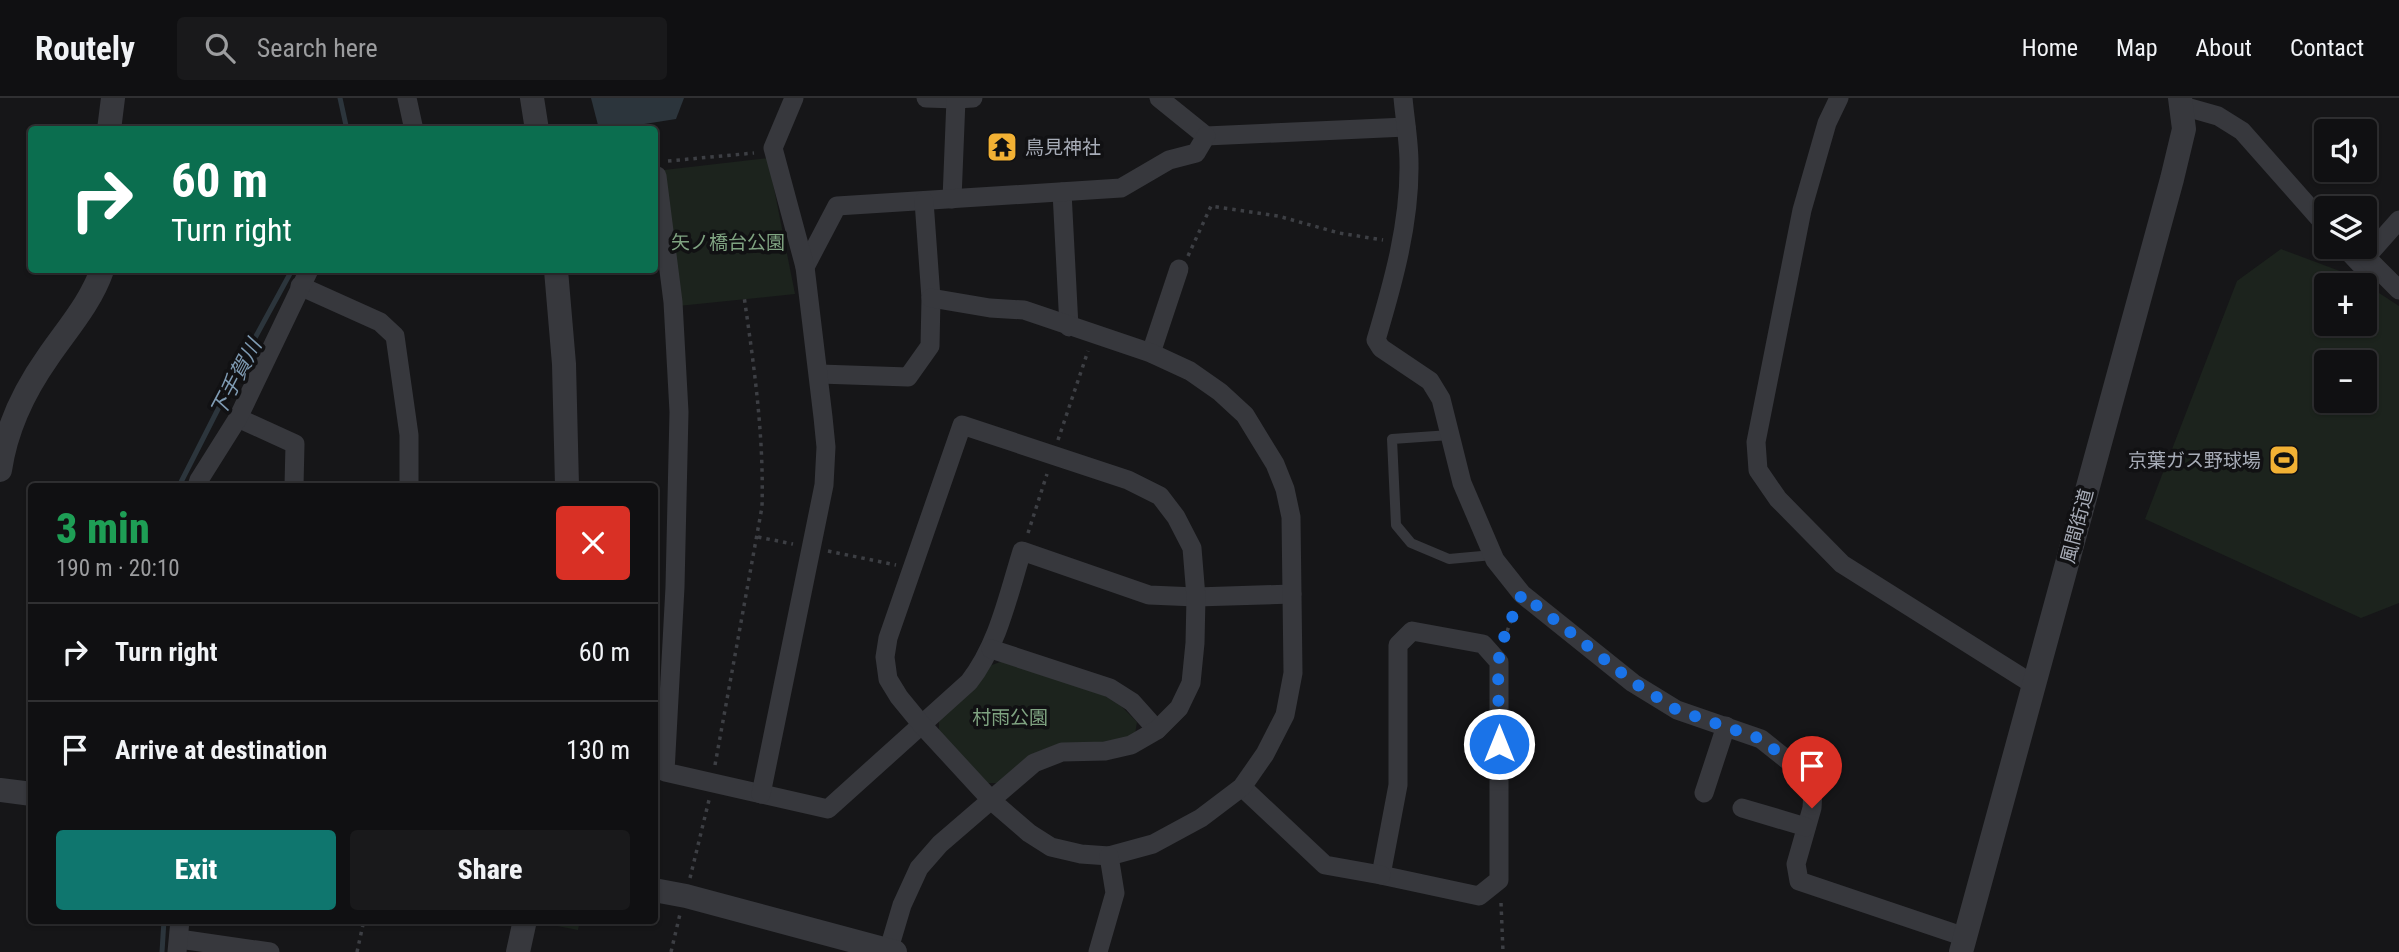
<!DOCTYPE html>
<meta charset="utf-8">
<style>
body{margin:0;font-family:"Roboto Condensed","Noto Sans JP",sans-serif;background:#19191b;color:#f1f3f6;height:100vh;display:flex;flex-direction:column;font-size:26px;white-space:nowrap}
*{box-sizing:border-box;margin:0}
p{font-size:23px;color:#9c9d9f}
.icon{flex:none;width:38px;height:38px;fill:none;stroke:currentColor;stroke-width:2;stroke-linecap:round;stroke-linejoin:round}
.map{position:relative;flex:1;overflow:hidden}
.panel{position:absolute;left:28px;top:385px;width:630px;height:441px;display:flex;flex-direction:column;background:#101012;border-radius:7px;box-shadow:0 2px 5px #0004,0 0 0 2px #303032}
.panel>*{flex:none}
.guide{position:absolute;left:28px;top:28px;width:630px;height:147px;border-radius:7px;box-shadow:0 2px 5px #0004,0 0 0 2px #303032;background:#0b6e4f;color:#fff;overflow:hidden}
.controls{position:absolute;left:2314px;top:21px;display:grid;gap:14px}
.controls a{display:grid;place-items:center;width:63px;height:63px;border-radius:7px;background:#101012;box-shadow:0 2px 5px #0004,0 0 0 2px #303032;font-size:35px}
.pin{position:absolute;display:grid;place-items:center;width:60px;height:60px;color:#fff;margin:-72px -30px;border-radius:50% 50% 50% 0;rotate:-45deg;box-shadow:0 0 7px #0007}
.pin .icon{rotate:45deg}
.me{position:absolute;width:77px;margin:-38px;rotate:0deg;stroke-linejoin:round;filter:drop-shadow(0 0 5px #0008)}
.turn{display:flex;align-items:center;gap:24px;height:147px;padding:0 28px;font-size:32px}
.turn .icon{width:91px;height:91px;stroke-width:2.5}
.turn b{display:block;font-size:49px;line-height:60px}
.round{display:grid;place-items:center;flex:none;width:74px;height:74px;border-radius:7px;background:#19191b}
.overview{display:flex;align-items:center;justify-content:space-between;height:119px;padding:0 28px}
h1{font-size:42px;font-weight:800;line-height:52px;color:#1e9e55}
.button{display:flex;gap:14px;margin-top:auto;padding:14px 28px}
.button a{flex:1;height:80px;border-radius:7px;background:#0f766e;color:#fff;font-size:28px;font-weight:800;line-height:80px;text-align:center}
.button a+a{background:#19191b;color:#f1f3f6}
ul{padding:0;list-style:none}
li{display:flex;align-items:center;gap:21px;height:98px;padding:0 28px;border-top:2px solid #303032}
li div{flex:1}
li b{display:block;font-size:26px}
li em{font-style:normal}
header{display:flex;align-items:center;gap:42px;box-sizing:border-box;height:98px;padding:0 35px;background:#101012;border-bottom:2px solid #303032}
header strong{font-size:33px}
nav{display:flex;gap:38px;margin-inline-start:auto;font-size:24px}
.search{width:490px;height:63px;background:#19191b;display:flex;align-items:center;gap:18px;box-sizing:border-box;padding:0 24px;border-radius:7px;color:#9c9d9f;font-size:26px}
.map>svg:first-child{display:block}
.green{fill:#1c231d;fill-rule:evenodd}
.water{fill:#2c353c}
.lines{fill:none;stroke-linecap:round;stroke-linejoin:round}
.stream{stroke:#2c353c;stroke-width:5}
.path{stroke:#3d3f44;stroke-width:3.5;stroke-dasharray:3.5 5;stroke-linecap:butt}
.service{stroke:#37383d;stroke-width:10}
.minor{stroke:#37383d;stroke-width:19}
.tertiary{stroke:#37383d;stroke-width:24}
.route{stroke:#1a73e8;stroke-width:12;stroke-dasharray:0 21.6}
.labels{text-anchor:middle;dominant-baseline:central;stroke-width:7;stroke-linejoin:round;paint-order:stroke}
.poi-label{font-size:19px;fill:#a8adb8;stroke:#111113;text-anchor:start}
.park-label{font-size:19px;fill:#7fa381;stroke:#111113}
.street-label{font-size:19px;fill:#a8adb8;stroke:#111113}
.water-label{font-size:21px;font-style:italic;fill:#7f9bb3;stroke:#111113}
</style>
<header>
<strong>Routely</strong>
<div class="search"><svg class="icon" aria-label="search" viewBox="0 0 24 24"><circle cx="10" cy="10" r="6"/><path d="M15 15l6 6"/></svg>Search here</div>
<nav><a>Home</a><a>Map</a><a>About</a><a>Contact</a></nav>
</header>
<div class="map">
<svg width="2399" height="854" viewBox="0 0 2399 854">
<rect width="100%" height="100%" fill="#161618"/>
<g class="green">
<polygon points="768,60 795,196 678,208 664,72"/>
<path d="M2281 151 2353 178 2399 208V505L2361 520 2145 421 2237 183ZM2326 187H2364V226H2326ZM2326 264H2364V303H2326Z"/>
<polygon points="1003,563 1102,596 1121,608 1137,624 1134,642 1053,653 1000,685 986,685 939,638 939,621 989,568"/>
<polygon points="552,823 552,822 580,823 578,832 547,826"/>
</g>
<polygon class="water" points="591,0 684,0 676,21 613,31 599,31"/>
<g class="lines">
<g class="stream">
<polyline points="340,0 347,32"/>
<polyline points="179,388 244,260 292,172"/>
<polyline points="162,854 164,822"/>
</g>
<g class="path">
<polyline points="668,63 754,55"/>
<polyline points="1188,158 1211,108 1278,118 1339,135 1383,142"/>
<polyline points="1058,342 1088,253"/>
<polyline points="1028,435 1047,376"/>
<polyline points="758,439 793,446"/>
<polyline points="828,453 896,467"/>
<polyline points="1504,541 1515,513"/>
<path d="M715 667 762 409C764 337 754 268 744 198"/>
<polyline points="690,780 709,702"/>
<polyline points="1501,805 1503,854"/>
<polyline points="357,854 364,822"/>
<polyline points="671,854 680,816"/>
</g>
<polyline class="service" points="1450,337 1392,341 1396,427 1411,445 1449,461 1493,457"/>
<g class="minor">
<polyline points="407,0 414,32"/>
<polyline points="926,0 956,1"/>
<polyline points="1159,0 1206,38 1406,29"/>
<path d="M1403 0C1405 22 1409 44 1409 65 1410 125 1393 185 1376 242L1381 250 1430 283 1441 301 1462 385 1495 462 1522 496 1633 585 1677 612 1761 641 1805 676 1813 693 1812 710 1796 766 1799 783 1965 839"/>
<polyline points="1839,0 1827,25 1802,112 1756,344 1758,372 1778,401 1842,466 2034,587"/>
<polyline points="2183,8 2218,18 2242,33 2326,128"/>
<path d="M654 78H657L673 204 679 314 675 489 665 674 828 711 969 584C998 547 1008 498 1022 453L1149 497 1196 499 1292 496"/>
<polyline points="1062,94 1069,229"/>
<polyline points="952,101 956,1 973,0"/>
<polyline points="2344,149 2360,166 2399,122"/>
<polyline points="2366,159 2399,192"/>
<polyline points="805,169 837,108 1121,90 1169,62 1196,55 1206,38"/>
<polyline points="300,188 380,224 395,238 409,337 409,388"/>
<polyline points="1151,255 1179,171"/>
<polyline points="820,276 908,279 930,248 931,200 924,103"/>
<polyline points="238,320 295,346 294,388"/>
<polyline points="197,388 199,382 238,320 309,172"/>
<polygon points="1412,533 1483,546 1499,564 1499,782 1479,798 1381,777 1398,687 1398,547"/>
<polyline points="991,551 1110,590 1132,604 1157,632"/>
<polyline points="1242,689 1325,767 1381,777"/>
<polyline points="1704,695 1726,628"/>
<polyline points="761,696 824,387 826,349 823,319 805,169 773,50 794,0"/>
<polyline points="1742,710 1806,729"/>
<polyline points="179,841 270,854"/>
<polyline points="177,854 180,822"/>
<polyline points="888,854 902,807 919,770 940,746 1034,665 1062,654 1105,653 1131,647 1157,632 1179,610 1191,585 1195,545 1196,499 1192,450 1176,419 1160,398 1128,382 962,327 888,540 885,559 888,581 899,599 922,627 992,703 1029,735 1051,749 1081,756 1109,758 1153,746 1201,720 1242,689 1265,656 1285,617 1293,575 1291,419 1285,391 1275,366 1245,317 1220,294 1190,273 1151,255 1024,212 990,210 931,200"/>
<polyline points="1098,854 1115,795 1109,758"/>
</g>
<g class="tertiary">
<polyline points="532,0 537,32"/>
<polyline points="109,32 113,0"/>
<polyline points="556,172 564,266 567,388"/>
<path d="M0 372C6 331 24 293 48 259 68 230 91 204 102 172"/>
<polyline points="0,692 32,696"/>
<polyline points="654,792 686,798 895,854"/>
<polyline points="518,854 525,822"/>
<polyline points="1961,854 2172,81 2184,31 2180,0"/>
</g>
</g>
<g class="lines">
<polyline class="route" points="1499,646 1498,564 1505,536 1522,496 1633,584 1677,612 1761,641 1805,676 1813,693 1812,710"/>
</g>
<defs>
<g id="temple-square" transform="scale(1.575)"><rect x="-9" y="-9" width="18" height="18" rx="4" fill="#f2b134" stroke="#111113"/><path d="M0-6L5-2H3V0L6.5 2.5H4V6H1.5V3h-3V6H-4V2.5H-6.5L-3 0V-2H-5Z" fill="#111"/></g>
<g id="stadium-square" transform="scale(1.575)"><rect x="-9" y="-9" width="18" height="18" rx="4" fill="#f2b134" stroke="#111113"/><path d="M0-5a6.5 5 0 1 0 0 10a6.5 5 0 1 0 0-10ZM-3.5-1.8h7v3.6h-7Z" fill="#111"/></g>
</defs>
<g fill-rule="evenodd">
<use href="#temple-square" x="1002" y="49"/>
<use href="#stadium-square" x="2284" y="362"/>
</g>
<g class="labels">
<g class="poi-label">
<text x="1025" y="49">鳥見神社</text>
<text x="2261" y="362" text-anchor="end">京葉ガス野球場</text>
</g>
<g class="park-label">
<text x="728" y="144">矢ノ橋台公園</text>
<text x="1010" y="619">村雨公園</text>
</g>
<g class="street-label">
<text transform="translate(2077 428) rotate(-75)">風間街道</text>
</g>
<g class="water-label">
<text transform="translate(236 280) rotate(-62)">下手賀川</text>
</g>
</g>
</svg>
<div class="controls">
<a><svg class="icon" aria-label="sound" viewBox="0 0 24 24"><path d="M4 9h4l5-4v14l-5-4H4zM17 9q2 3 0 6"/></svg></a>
<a><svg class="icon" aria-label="layers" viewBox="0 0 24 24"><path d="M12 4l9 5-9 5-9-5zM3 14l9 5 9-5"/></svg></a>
<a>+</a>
<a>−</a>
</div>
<div class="pin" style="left:1812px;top:710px;background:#d93025"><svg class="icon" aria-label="arrive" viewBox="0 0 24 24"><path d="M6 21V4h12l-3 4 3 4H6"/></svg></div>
<svg class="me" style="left:1499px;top:646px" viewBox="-20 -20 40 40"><circle r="17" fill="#1a73e8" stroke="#fff" stroke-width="3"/><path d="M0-11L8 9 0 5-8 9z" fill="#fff"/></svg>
<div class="guide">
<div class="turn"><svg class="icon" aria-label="right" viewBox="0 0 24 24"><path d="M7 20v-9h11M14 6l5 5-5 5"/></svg><div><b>60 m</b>Turn right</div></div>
</div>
<section class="panel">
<div class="overview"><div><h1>3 min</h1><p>190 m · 20:10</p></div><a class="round" style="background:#d93025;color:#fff"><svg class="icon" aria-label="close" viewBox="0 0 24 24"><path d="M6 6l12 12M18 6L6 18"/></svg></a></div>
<ul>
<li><svg class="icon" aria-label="right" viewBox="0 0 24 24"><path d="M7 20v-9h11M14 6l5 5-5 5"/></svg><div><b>Turn right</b></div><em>60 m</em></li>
<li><svg class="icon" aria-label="arrive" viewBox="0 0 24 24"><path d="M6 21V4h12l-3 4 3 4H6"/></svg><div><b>Arrive at destination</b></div><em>130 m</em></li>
</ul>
<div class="button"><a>Exit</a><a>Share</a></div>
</section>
</div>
